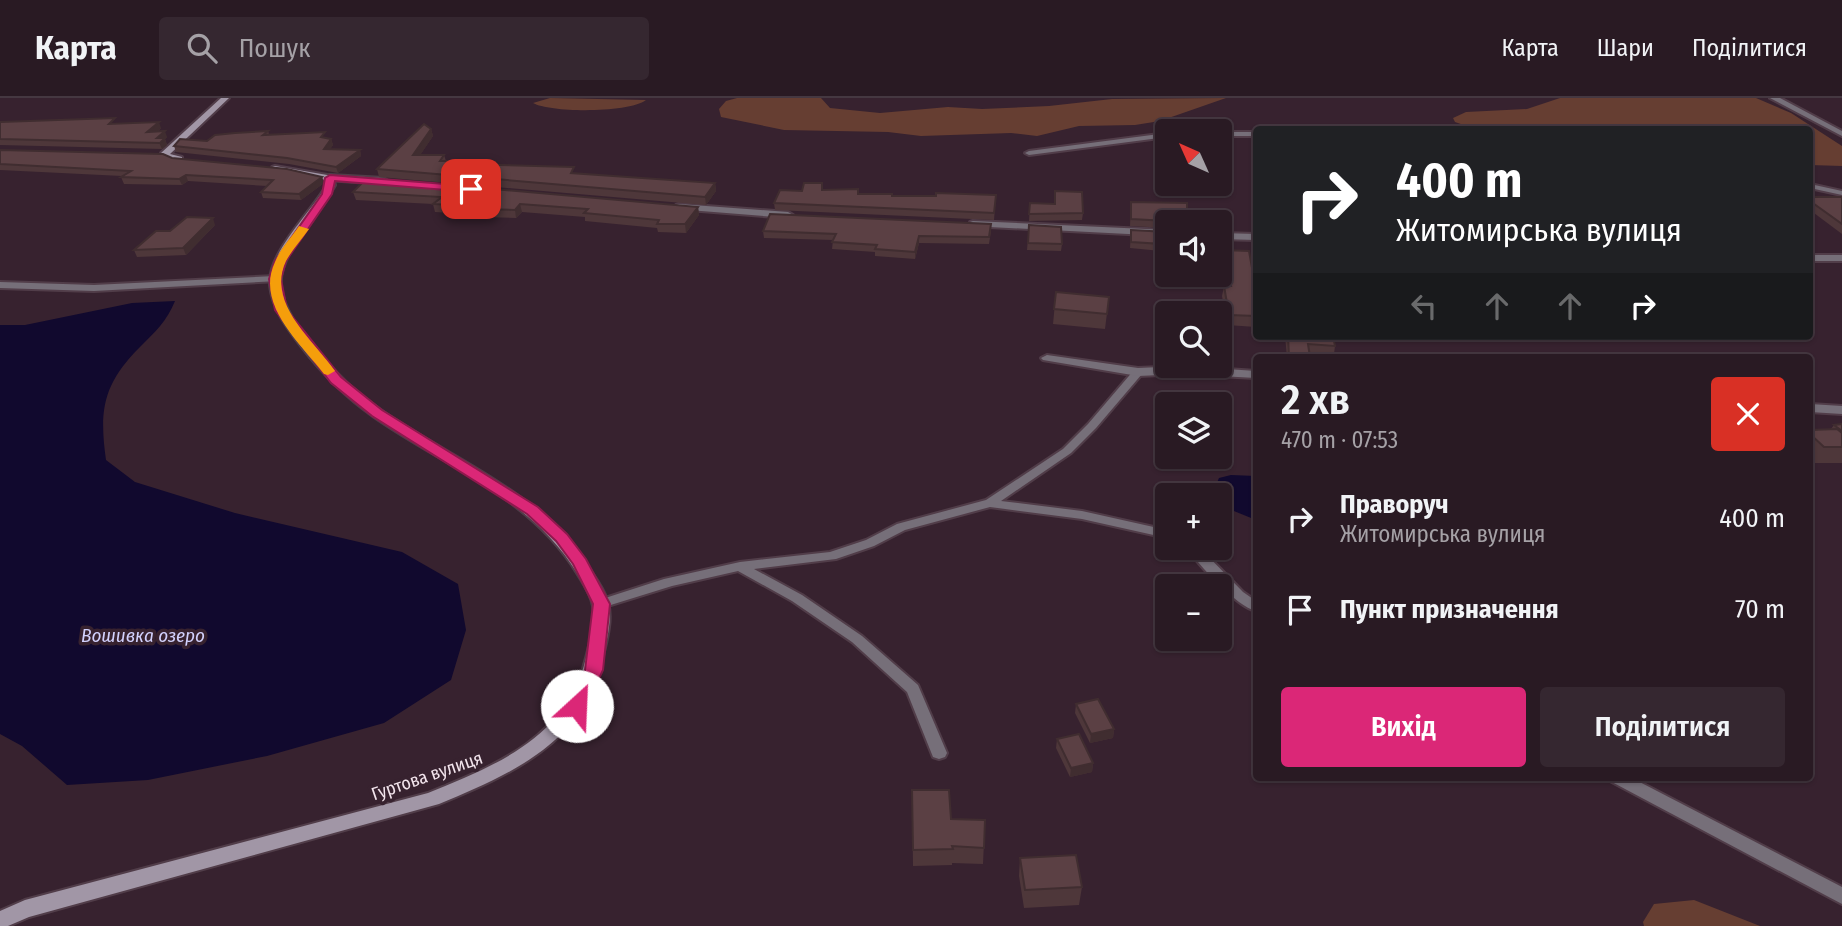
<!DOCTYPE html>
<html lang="uk">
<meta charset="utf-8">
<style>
body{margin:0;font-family:"Fira Sans Condensed",sans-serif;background:#352730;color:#f1f3f6;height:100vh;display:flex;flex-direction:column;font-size:26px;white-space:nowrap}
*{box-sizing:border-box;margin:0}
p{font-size:23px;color:#a5a1a6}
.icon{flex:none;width:38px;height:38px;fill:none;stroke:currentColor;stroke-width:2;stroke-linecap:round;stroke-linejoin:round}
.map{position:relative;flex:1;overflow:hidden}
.details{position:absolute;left:1253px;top:256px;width:560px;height:427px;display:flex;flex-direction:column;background:#291a23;border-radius:7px;box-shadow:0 2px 5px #0004,0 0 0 2px #453841}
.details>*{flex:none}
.banner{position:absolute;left:1253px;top:28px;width:560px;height:214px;border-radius:7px;box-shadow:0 2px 5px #0004,0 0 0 2px #453841;background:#202124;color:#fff;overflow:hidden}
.needle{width:46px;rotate:315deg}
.tools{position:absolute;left:1155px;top:21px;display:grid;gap:14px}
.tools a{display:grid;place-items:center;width:77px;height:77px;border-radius:7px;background:#291a23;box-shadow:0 2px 5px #0004,0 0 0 2px #453841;font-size:35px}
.pin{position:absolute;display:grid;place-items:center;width:60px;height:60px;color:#fff;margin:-30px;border-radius:14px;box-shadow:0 4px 10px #0006}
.me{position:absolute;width:77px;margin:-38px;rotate:25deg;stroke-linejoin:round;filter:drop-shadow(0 0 5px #0008)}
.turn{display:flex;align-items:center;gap:24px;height:147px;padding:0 28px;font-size:32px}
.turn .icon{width:91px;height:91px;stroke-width:2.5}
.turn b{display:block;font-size:49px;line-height:60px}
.lanes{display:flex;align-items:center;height:66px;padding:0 28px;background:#0003;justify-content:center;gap:35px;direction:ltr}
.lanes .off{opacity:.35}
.round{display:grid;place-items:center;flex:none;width:74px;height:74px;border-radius:7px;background:#352730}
.head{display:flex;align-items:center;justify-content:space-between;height:119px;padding:0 28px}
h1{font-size:42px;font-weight:600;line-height:52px}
.primary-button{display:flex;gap:14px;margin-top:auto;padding:14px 28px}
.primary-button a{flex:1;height:80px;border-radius:7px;background:#db2777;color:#fff;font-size:28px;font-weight:600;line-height:80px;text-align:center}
.primary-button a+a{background:#352730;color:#f1f3f6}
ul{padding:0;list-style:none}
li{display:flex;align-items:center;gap:21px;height:91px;padding:0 28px}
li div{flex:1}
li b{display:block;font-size:26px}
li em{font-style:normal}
header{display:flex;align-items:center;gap:42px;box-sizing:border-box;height:98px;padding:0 35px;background:#291a23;border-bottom:2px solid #453841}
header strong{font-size:33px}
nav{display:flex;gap:38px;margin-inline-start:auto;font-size:24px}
.search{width:490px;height:63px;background:#352730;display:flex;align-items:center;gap:18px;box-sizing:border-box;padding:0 24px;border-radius:7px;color:#a5a1a6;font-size:26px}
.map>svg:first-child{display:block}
.green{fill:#663e32}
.water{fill:#11092e}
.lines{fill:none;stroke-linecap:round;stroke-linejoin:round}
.lane-casing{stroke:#513d49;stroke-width:4}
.street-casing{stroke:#513d49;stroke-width:4}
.secondary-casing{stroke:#513d49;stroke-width:4}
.lane{fill:#766f79;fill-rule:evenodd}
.street{fill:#766f79;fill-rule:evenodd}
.secondary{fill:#a196a6;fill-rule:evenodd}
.wall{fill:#4e373a}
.shaded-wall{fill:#402d30}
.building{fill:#5b4044;stroke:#402d30;stroke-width:2}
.route{fill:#db2777;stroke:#8e194d;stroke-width:2}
.slow{fill:#f59e0b}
.labels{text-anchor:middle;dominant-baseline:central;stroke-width:7;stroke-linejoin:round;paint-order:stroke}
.street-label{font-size:18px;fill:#f2e4ec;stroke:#37222f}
.water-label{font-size:19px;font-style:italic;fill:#d2d1fd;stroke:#37222f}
</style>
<header>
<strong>Карта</strong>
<div class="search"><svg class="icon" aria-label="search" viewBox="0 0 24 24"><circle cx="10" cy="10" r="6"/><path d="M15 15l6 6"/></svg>Пошук</div>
<nav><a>Карта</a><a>Шари</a><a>Поділитися</a></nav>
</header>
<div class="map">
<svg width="1842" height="828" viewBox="0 0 1842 828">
<rect width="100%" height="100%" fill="#37222f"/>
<g class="green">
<path d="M550 0 646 2C629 15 551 15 533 5Z"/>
<polygon points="737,0 821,0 830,10 880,15 948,9 982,11 1049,8 1112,1 1226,0 1160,23 1135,27 1079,28 1037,38 1011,35 921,38 888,34 784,32 721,19 719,11 726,3"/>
<polygon points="1560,0 1756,0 1791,15 1842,48 1842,68 1810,67 1810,32 1478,32 1455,24 1453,20 1466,14 1527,11"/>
<polygon points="1694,802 1760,828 1644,828 1643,824 1654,806"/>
</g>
<g class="water">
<path d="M175 203C167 223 155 234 140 249 103 286 99 312 106 362L135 384 235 415 402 454 458 486 466 532 451 582 384 625 267 658 148 682 67 687 22 648 0 636V227H25L132 205Z"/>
<polygon points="1231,377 1256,378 1256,422 1229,411 1220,401 1220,397 1213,394 1219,380"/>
</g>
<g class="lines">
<g class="lane-casing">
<g id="lane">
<rect x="1220" y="34" width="36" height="4"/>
<polygon points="1167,35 1167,39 1029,57 1025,55 1029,53"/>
<polygon points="1810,86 1842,93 1842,97 1810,90"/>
<polygon points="275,178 278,179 278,183 94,193 0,190 0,184 94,187"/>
<polygon points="1138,271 1143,274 1142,276 1096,330 1071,355 1001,403 1082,413 1167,432 1167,440 1082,421 990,409 905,432 874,448 836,461 754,471 802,497 862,538 918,587 947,655 945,659 939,661 933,659 907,594 852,544 792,503 738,473 672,488 601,510 596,509 594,506 596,503 664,481 740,464 830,454 866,442 897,426 986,402 1063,351 1088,326 1134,272"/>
<path d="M1187 450H1200L1243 494 1256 503V513C1237 509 1198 466 1187 450Z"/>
<polygon points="1608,679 1630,679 1842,789 1842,806 1610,683"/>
</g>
</g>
<g class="street-casing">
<g id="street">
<polygon points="1770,0 1780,0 1842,33 1842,38"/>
<polygon points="330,77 384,80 388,83 384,86 327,82 327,78"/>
<polygon points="679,106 788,114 793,117 788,120 676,111 676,107"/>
<polygon points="973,123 1167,132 1167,138 970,128 970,124"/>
<polygon points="1220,135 1256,136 1256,142 1220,141"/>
<rect x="1810" y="157" width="32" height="6"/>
<polygon points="1047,257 1138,270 1183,268 1256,273 1256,280 1183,276 1138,278 1043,262 1041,260"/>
<polygon points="1810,306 1842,308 1842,316 1810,314"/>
</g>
</g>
<g class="secondary-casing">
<g id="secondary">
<polygon points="221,0 229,0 170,56 182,59 182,63 161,59 161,55"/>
<path d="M275 68 333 78 335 87C321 114 277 157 281 188 283 212 301 234 316 252 335 275 357 296 382 313 456 364 540 393 590 472 597 482 605 493 608 505 613 522 606 545 602 562 584 645 509 677 439 706L29 819 8 828H0V813L25 802 428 695C497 667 567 639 586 560 590 544 596 524 593 508 591 496 583 485 577 475 530 398 444 368 373 318 346 299 321 274 301 248 287 230 272 210 270 187 267 156 311 114 327 87L326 82 272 73V69Z"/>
</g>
</g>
<use href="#lane" class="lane"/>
<use href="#street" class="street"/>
<use href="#secondary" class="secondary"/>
</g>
<g class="wall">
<polygon points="0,24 117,25 161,30 158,33 167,39 165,41 167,47 162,51 0,47"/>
<polygon points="431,31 433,38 420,57 444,57 446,63 462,63 463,66 575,76 715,85 716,93 706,107 379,79 377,71"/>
<polygon points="268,33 269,36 331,41 333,47 330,51 360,52 361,58 338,75 289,66 176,54 174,48"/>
<polygon points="0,52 172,60 322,79 324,85 301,102 263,100 261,94 267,88 188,83 182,87 124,86 121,79 122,78 0,72"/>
<polygon points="822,85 823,92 858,96 892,98 996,97 994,122 775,112 774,105"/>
<polygon points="1055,93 1083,115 1082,122 1029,123 1030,105 1055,106"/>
<polygon points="353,94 698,109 699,117 686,135 658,134 657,130 585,123 585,119 522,114 516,120 483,119 483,117 435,114 433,106 356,102"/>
<polygon points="1810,99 1842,99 1842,136 1810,112"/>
<polygon points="1131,104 1187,124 1167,124 1167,130 1130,128"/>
<polygon points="215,127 186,157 137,159 134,152"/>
<polygon points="1029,127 1062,146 1061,153 1027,152"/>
<polygon points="1131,132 1167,134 1167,165 1160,164 1161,153 1130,150"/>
<polygon points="763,133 991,133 989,146 919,145 915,161 875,158 875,154 832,151 833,142 764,140"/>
<polygon points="1222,152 1256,192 1256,229 1227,227 1222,198 1224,188 1226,188 1220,161"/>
<polygon points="1056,194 1109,199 1105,231 1053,226"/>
<polygon points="1285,238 1333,238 1335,248 1334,256 1309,254 1309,259 1287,259"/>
<polygon points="1842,326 1842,365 1815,365 1810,360 1810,332 1831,331 1834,327"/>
<polygon points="1076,606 1114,631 1113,640 1090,645 1075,615"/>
<polygon points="1057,641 1093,665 1092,674 1070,679 1056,650"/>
<polygon points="912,692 951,721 985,722 983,766 952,765 952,767 913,768"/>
<polygon points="1020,760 1082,789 1079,807 1024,810 1019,778"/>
</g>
<g class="shaded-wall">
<polygon points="159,24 161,30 150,40 147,34"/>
<polygon points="431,31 433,38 415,65 413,57"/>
<polygon points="165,33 167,39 165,41 167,47 162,51 157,40"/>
<polygon points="331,41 333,47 326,58 324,51"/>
<polygon points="360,52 361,58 338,75 336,69"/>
<polygon points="186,77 188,83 182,87 179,81"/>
<polygon points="322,79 324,85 301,102 299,96"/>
<polygon points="715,85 716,93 706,107 705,99"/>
<polygon points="520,106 522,114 516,120 515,112"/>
<polygon points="698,109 699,117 686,135 685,126"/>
<polygon points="213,120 215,127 186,157 183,150"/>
<polygon points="919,138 919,145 915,161 915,154"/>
<polygon points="1114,631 1113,640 1090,645 1091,636"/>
<polygon points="1093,665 1092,674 1070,679 1071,670"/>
</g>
<g class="building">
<polygon points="115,20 109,26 159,24 147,34 165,33 157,40 165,40 160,45 0,41 0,24"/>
<polygon points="424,26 431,31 413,57 444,57 440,63 462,63 459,66 574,69 571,75 715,85 705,99 377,71"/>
<polygon points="268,33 263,37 325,34 321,39 331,41 324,51 360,52 336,69 287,60 174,48 180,41 207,43 215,37 235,35"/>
<polygon points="0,52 163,56 172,60 287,71 322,79 299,96 261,94 273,82 186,77 179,81 121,79 131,73 0,66"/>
<polygon points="367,80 698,109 685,126 657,126 659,122 584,115 588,111 520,106 515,112 481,111 484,109 433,106 442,99 353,94"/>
<polygon points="804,85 822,85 822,92 858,91 858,96 892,96 892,98 936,98 936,95 996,97 994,115 774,105 780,92 802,93"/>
<polygon points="1055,93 1082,94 1083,115 1029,116 1030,105 1055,106"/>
<polygon points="1810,99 1842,99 1842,126 1810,103"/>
<polygon points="1131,104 1187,105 1187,124 1170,124 1168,123 1131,121"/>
<polygon points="770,116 991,126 989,139 919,138 915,154 875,151 877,147 832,144 836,136 763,133"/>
<polygon points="187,119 213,120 183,150 134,152 156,133 170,133"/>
<polygon points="1029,127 1061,129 1062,146 1028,145"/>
<polygon points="1131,132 1167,134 1167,158 1161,157 1162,146 1131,144"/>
<polygon points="1222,152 1249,153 1256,192 1256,218 1229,217 1224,188 1231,188"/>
<polygon points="1056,194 1109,199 1107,216 1054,211"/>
<polygon points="1288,238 1333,238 1335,248 1308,246 1310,259 1289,259"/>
<polygon points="1842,326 1842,333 1834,327"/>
<polygon points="1837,331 1842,335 1842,349 1824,349 1810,336 1810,332"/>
<polygon points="1098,601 1114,631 1091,636 1076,606"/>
<polygon points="1079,636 1093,665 1071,670 1057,641"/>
<polygon points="912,692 949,692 951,721 985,722 984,750 952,748 953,751 913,752"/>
<polygon points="1076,757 1082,789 1025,792 1020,760"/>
</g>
<polygon class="route" points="330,77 471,88 476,91 471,94 335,83 332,96 286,163 281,181 287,212 341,279 382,312 538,409 567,436 586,461 610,506 603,572 584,613 570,613 568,608 585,572 593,506 573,466 556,443 527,416 372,318 331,285 275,212 269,181 275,163 322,96 325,80"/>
<path class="slow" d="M299 128 309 131C302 141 292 152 286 163 266 205 313 242 335 273L328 277 324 276C300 245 255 206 275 164 280 151 291 140 299 128Z"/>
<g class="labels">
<g class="street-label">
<text transform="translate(427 678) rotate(-19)">Гуртова вулиця</text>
</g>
<g class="water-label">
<text x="143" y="537">Вошивка озеро</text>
</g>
</g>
</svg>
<div class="tools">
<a><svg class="needle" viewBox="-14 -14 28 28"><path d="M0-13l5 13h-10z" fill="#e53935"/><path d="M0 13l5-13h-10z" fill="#a5a1a6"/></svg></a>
<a><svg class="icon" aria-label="sound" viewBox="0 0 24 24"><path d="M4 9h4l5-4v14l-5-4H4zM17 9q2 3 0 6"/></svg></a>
<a><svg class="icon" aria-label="search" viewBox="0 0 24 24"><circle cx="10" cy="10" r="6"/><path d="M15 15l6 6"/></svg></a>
<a><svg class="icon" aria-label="layers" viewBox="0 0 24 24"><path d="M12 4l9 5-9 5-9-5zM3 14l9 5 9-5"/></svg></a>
<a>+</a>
<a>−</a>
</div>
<div class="pin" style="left:471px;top:91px;background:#d93025"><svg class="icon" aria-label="arrive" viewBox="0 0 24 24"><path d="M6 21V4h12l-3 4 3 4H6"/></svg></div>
<svg class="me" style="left:577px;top:608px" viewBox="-20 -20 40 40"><circle r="19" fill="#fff"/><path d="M0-13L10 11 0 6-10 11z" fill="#db2777"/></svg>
<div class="banner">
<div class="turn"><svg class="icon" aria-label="right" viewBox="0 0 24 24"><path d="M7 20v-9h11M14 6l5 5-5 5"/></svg><div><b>400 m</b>Житомирська вулиця</div></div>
<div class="lanes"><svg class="icon off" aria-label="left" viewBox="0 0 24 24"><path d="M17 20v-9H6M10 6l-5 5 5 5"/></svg><svg class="icon off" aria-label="ahead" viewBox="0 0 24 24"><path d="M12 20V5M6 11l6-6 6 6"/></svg><svg class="icon off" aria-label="ahead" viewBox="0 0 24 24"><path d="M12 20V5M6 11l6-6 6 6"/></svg><svg class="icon" aria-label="right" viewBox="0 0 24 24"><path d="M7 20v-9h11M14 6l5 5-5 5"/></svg></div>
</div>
<section class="details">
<div class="head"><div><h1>2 хв</h1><p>470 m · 07:53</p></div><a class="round" style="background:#d93025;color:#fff"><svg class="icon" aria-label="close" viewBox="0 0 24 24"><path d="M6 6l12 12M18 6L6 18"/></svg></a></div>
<ul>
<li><svg class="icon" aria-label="right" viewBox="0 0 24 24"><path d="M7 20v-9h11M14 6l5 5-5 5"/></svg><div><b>Праворуч</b><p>Житомирська вулиця</p></div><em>400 m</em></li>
<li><svg class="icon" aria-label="arrive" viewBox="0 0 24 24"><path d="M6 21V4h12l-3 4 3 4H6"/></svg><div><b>Пункт призначення</b></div><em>70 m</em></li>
</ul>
<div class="primary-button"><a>Вихід</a><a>Поділитися</a></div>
</section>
</div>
